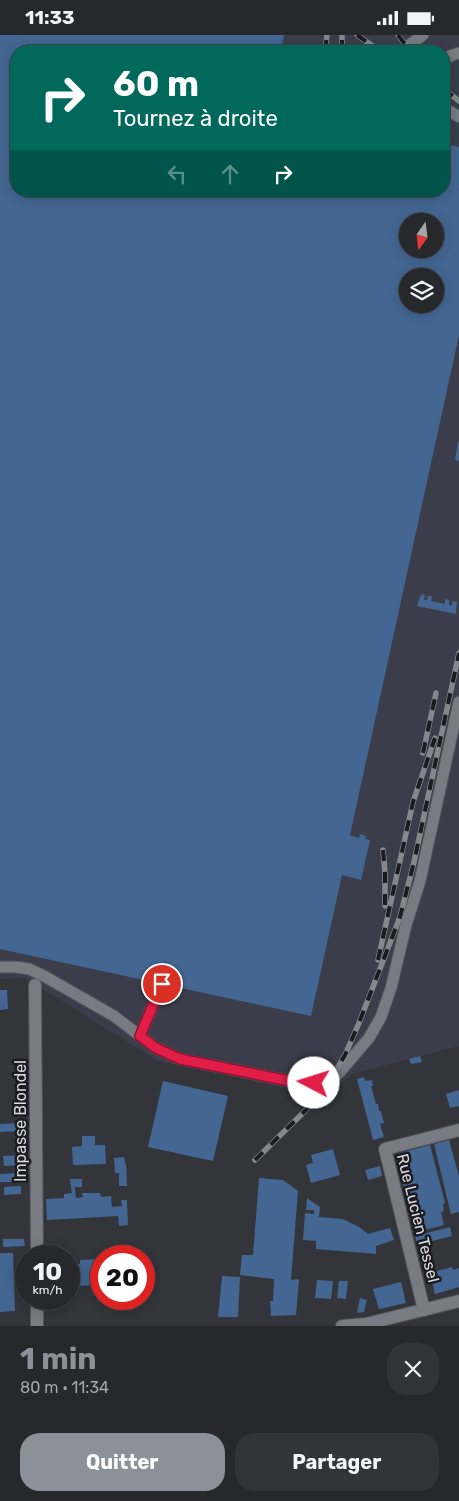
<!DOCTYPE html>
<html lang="fr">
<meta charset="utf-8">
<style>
body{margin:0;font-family:Rubik,sans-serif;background:#323438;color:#f1f3f6;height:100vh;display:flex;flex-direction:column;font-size:19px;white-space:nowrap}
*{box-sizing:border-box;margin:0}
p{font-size:16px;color:#a4a6a9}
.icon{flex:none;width:28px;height:28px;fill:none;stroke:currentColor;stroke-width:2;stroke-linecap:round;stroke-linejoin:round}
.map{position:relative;height:1291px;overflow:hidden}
.drawer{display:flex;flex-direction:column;background:#26282c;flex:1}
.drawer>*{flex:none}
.top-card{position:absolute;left:10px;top:10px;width:440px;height:152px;border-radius:20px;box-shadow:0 2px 12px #0003,0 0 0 1px #424448;background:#00695c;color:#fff;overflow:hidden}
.needle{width:32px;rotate:194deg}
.buttons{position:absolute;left:399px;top:178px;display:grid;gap:10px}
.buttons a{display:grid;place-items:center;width:45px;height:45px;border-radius:50%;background:#26282c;box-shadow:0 2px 12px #0003,0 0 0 1px #424448;font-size:25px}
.speed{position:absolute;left:15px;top:1210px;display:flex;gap:10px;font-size:25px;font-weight:700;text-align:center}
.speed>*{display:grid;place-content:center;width:65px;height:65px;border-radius:50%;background:#26282c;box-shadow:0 2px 12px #0003,0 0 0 1px #424448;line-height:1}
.speed small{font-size:12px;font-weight:400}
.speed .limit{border:8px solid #d22;background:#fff;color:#111}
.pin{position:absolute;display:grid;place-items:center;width:42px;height:42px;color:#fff;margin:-21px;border:2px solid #fff;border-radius:50%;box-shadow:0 1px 5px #0007}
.me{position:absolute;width:55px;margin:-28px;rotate:275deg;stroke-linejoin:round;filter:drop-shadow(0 0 4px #0008)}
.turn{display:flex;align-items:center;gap:18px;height:105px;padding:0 20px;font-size:22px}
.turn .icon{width:65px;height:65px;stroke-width:2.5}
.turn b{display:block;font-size:35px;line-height:42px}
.lanes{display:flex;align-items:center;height:48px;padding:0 20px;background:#0003;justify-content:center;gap:25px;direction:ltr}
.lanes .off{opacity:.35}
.round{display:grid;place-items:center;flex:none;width:52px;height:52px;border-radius:20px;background:#323438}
.overview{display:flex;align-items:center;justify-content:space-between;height:85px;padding:0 20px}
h1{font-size:30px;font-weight:700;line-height:38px;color:#8c9099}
.primary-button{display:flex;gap:10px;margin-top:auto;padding:10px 20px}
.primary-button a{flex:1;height:58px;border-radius:20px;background:#8c9099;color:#fff;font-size:20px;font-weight:700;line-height:58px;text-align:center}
.primary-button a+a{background:#323438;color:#f1f3f6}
.status{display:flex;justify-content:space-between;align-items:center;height:35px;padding:0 25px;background:#26282c;direction:ltr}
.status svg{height:14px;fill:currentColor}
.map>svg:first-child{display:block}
.built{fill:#3b3d4a;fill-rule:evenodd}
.building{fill:#436692;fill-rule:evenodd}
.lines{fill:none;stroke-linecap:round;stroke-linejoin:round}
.lane-casing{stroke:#515157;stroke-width:13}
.street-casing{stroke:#515157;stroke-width:14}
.lane{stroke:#797b83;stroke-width:11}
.street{stroke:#797b83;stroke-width:12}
.rail-casing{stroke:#86878d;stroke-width:5.5}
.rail{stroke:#1c1c20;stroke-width:4;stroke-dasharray:11;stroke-linecap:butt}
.route-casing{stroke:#92132f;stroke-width:12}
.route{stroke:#e11d48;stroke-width:9}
.labels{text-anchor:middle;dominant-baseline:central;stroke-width:5;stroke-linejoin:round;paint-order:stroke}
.street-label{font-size:16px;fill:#dbdbe0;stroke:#1c1c20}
</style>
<div class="status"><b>11:33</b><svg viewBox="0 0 49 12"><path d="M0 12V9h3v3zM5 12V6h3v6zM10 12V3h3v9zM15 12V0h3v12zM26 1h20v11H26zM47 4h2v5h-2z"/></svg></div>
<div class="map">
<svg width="459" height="1291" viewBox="0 0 459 1291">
<rect width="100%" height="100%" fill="#33353b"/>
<path class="built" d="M0 0H459V1011L352 1039 339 1052 312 1058 158 1026 25 943 0 944ZM16 16H444V156H16ZM408 186H435V214H408ZM408 241H435V269H408Z"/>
<g class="building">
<path d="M0 0H284L281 16H16V156H444V109L459 112V300L350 800 359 803 360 799 366 801 365 804 370 805 361 845 342 840 311 981 0 914ZM408 186H435V214H408ZM408 241H435V269H408Z"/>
<polygon points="458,407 459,407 459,426 455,425"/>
<polygon points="421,559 425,560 424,565 427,565 428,561 432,561 431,566 445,569 445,564 449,565 449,570 452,570 453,566 457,567 456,579 417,571"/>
<polygon points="0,955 7,955 8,974 0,975"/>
<polygon points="420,1021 422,1027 411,1029 409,1024"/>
<polygon points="364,1042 365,1046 372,1045 373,1051 371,1051 376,1069 378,1069 379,1076 381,1076 384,1088 380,1089 384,1102 373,1105 357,1044"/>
<polygon points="163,1046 228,1061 213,1126 148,1112"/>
<polygon points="459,1055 459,1071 450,1073 446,1059"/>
<polygon points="22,1088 22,1096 0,1097 0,1089"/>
<polygon points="82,1101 95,1101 95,1110 105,1110 106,1129 73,1130 72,1112 82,1111"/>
<polygon points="449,1105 459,1141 459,1177 451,1179 434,1109"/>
<polygon points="430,1110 445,1168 443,1169 444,1176 441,1177 444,1190 414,1198 396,1119"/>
<polygon points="333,1114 340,1140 311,1148 306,1130 313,1128 311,1120"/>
<polygon points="21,1120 22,1130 4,1131 3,1121"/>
<polygon points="124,1122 125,1129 126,1128 127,1151 119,1151 119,1138 115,1138 114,1123"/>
<polygon points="380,1131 382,1141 368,1145 365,1135"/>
<polygon points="19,1138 19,1147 0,1147 0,1139"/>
<polygon points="259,1143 283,1145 298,1156 291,1245 299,1244 296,1280 271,1281 270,1266 273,1266 274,1244 240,1240 242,1220 253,1220"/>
<polygon points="70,1144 82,1144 82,1152 75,1152 76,1163 83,1162 82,1158 100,1158 101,1162 111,1161 112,1172 122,1171 121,1165 127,1165 128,1190 119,1191 118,1181 47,1185 46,1164 64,1163 64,1159 72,1158"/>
<polygon points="21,1151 21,1159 4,1160 4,1152"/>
<polygon points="307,1163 320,1172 319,1182 343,1184 359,1192 368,1199 390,1193 394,1205 376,1211 376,1219 316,1214 316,1206 303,1205 305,1178 314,1179 314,1175 306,1175"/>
<polygon points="450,1192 452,1201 417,1210 415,1201"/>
<polygon points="3,1204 24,1204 25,1211 3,1212"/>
<polygon points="0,1218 13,1218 15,1276 0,1277"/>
<polygon points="101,1224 101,1250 75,1251 76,1261 69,1262 69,1246 75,1246 75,1229 80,1229 80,1225"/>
<polygon points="452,1232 453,1235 459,1233 459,1252 435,1259 430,1238"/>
<polygon points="222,1241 240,1242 238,1282 218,1282"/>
<polygon points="317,1245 333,1246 331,1264 315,1263"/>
<polygon points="339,1246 348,1246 346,1264 337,1263"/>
<polygon points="401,1247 406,1268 379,1274 373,1254"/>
<polygon points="360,1263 367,1265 364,1277 357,1278"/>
</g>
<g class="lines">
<g class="lane-casing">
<g id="lane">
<polyline points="401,16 423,0"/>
<polyline points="444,26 450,21 459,18"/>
<polyline points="444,73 459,82"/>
<polyline points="0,932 15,932 29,934 44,941 114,981 156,1013 180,1024 295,1047 314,1048 331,1044 339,1038 369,1003 381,982 391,953 406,890 420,846 459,667"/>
<polyline points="140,1001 162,949"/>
</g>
</g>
<g class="street-casing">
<g id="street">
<polyline points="35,950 37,1221"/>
<polyline points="37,1264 37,1291"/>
<polyline points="424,1275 385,1114 459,1095"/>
<polyline points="342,1291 366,1289 459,1266"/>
</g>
</g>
<use href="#lane" class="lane"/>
<use href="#street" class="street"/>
<g class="rail-casing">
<g id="rail">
<polyline points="357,0 380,16"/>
<polyline points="398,0 410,16"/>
<polyline points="325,16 327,0"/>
<polyline points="342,16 342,0"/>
<polyline points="444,54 459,66"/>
<polyline points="423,718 436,658"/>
<polyline points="383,815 385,838 385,871"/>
<polyline points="378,925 413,767 435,703"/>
<polyline points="255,1125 307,1074 331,1044 345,1020 359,988 400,882 414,827 459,618"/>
</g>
</g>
<use href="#rail" class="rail"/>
</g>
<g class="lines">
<g class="route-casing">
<polyline id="route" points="162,949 140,1001 156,1013 180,1024 295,1047 314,1048"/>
</g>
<use href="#route" class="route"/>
</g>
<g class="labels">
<g class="street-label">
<text transform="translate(20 1086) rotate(-90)">Impasse Blondel</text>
<text transform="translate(418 1183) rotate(76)">Rue Lucien Tessel</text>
</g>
</g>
</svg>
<div class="buttons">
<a><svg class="needle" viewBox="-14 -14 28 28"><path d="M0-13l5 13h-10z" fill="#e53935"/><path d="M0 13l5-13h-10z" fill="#a4a6a9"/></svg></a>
<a><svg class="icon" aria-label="layers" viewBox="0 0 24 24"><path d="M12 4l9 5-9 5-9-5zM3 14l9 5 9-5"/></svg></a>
</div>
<div class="speed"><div>10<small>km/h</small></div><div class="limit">20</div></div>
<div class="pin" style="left:162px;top:949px;background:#d93025"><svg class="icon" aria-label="arrive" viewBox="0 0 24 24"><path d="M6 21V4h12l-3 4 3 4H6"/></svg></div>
<svg class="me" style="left:314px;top:1048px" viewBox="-20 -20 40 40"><circle r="19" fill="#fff"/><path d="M0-13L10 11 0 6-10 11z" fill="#e11d48"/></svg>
<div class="top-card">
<div class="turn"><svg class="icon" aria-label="right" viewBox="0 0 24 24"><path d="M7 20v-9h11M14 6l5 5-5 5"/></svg><div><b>60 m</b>Tournez à droite</div></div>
<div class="lanes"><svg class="icon off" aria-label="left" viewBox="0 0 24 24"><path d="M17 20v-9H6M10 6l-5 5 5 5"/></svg><svg class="icon off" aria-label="ahead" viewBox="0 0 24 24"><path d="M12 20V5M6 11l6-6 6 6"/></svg><svg class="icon" aria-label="right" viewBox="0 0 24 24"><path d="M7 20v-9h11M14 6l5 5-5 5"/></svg></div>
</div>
</div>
<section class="drawer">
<div class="overview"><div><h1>1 min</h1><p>80 m · 11:34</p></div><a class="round"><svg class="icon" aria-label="close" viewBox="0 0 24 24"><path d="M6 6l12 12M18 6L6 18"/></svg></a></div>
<div class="primary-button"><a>Quitter</a><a>Partager</a></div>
</section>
